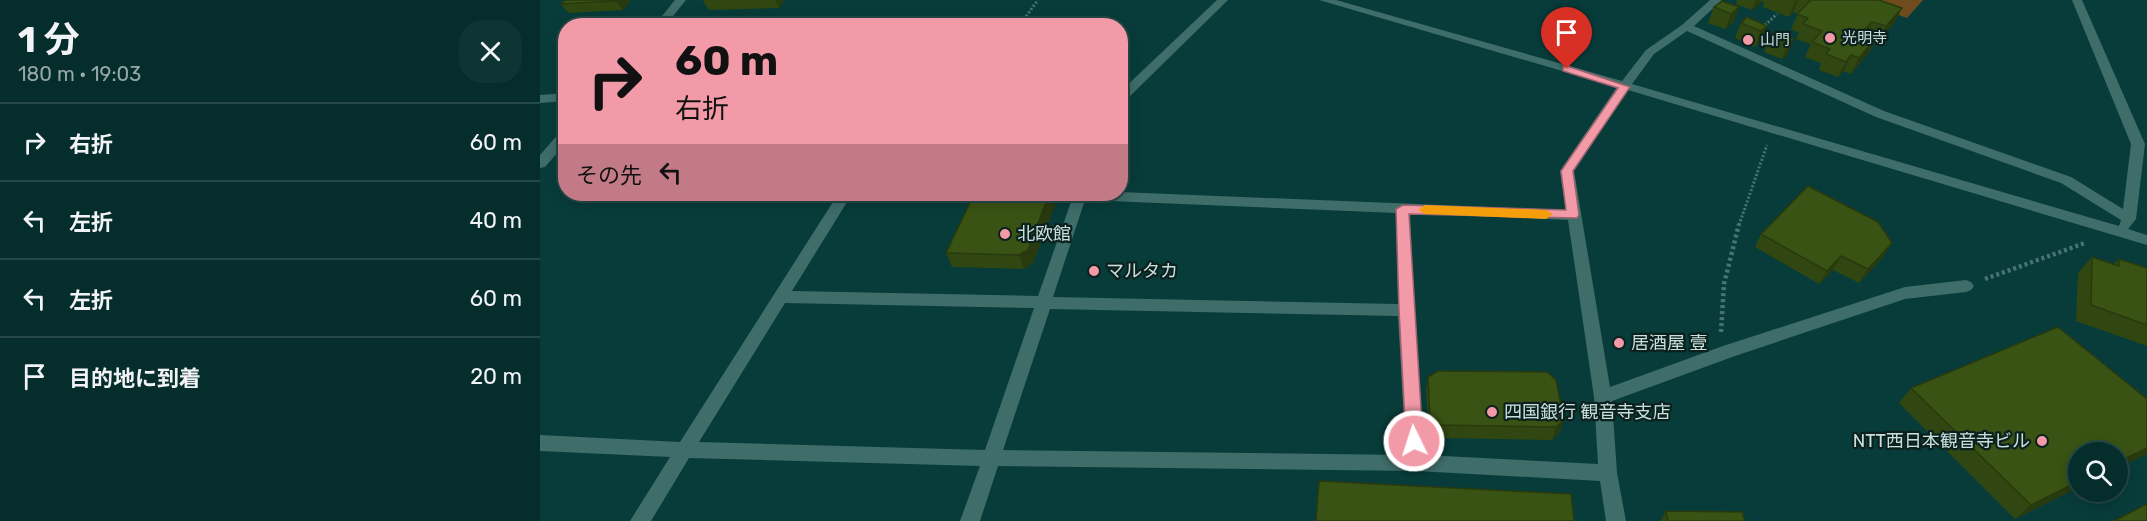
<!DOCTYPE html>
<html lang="ja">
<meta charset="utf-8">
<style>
body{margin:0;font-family:Rubik,"Noto Sans JP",sans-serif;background:#0e3534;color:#f1f3f6;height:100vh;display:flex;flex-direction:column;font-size:22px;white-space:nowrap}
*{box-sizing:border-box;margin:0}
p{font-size:20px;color:#97a8a9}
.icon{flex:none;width:33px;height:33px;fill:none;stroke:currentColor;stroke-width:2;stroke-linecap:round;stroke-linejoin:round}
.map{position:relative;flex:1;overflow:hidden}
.details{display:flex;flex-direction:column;background:#052d2c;width:540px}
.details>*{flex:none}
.top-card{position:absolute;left:18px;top:18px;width:570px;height:183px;border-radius:24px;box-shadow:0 3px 15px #0003,0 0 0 2px #264948;background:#f39aa8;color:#111;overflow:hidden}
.controls{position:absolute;left:1528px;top:442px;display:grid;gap:12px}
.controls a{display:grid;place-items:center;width:60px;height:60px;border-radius:50%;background:#052d2c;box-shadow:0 3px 15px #0003,0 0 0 2px #264948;font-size:30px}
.pin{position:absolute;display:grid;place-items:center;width:51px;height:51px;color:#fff;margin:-62px -26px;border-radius:50% 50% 50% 0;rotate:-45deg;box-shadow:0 0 6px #0007}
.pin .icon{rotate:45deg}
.me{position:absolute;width:66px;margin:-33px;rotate:356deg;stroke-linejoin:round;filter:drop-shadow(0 0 4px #0008)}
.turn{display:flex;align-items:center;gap:21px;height:126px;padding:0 18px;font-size:27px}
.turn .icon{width:78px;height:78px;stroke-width:2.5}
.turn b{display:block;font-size:42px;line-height:51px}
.then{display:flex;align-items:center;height:57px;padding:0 18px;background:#0003;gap:12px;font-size:22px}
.round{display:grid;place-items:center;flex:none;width:63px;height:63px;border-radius:24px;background:#0e3534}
.headline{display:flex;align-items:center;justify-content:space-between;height:102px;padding:0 18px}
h1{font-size:36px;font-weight:700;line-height:45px}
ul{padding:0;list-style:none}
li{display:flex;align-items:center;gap:18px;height:78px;padding:0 18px;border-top:2px solid #264948}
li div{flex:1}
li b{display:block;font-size:22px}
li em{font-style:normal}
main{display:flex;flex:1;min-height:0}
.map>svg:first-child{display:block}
.green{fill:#6f4b1d}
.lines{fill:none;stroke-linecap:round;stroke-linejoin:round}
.path-far1{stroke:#497472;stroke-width:3;stroke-dasharray:2 2;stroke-linecap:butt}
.path{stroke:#497472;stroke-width:4.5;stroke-dasharray:3 3;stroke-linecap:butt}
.minor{fill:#3e6d6a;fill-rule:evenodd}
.wall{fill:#314711}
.shaded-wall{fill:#283a0e}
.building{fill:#395314;stroke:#283a0e;stroke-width:1.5}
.route{fill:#f39aa8;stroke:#9e646d;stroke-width:1.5}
.slow{fill:#f59e0b}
.poi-dot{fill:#f39aa8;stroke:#0c201e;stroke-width:2}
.labels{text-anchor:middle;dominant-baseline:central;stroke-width:4.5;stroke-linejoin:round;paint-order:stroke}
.far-poi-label{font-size:15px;fill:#c7e0dd;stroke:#0c201e;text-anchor:start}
.poi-label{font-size:18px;fill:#c7e0dd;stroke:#0c201e;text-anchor:start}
</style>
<main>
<section class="details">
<div class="headline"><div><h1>1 分</h1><p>180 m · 19:03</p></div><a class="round"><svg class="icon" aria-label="close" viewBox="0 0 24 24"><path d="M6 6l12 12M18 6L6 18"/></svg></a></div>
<ul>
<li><svg class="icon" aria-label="right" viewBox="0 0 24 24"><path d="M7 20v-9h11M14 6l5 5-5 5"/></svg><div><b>右折</b></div><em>60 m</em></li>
<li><svg class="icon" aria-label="left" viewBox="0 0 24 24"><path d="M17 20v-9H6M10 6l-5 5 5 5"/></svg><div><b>左折</b></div><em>40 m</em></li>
<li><svg class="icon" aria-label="left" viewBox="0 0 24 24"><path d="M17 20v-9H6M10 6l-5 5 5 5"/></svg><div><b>左折</b></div><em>60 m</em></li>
<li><svg class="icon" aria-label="arrive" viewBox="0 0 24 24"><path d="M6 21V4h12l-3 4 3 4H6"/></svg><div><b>目的地に到着</b></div><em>20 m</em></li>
</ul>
</section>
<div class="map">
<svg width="1607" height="521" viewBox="0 0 1607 521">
<rect width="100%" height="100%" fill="#073c3a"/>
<polygon class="green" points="1315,0 1383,0 1367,18"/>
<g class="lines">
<g class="path-far1">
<polyline points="479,26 498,0"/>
<polyline points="1222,28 1237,14"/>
<polyline points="1199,225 1227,145"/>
</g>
<g class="path">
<polyline points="1445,279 1545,243"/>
<polyline points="1181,332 1184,284 1199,224"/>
</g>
<g class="minor">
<polygon points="135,0 146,0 125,26 114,26"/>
<polygon points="677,0 688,0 584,102 580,103 580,92"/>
<path d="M779 0H796L1082 81 1106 50 1142 25 1170 0H1182L1154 26 1344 111 1531 177 1583 209 1591 144 1532 0H1542L1605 144 1596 219 1588 229 1607 235V245L1088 90 1034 171 1070 387 1183 346 1365 287 1426 280 1431 282 1434 286 1431 290 1426 292 1365 299 1195 356 1072 401 1077 473 1086 521H1066L1060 481 876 471 458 466 440 521H420L440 466 149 458 111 521H90L130 457 0 451V435L140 442 298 194H312L252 291 498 296 532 199 512 197 510 194 580 192 1026 210 1020 171 1077 87ZM1147 31 1336 117 1521 183 1581 220 1579 226 1092 84 1114 54ZM545 200 856 213 858 304 513 297ZM870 213 1028 220 1054 397 1058 464 885 455 874 310ZM245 303 494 308 445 450 159 442ZM510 309 858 316 866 455 463 450Z"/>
<polygon points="26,93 26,101 0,103 0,95"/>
<polygon points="26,130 26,143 5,167 0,168 0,155 21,131"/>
</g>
</g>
<g class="wall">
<polygon points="25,0 91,0 83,10 28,13 21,4"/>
<polygon points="164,0 244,0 239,8 169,10 163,1"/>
<polygon points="1197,0 1339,0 1362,8 1354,23 1338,42 1335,41 1330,51 1311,74 1304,71 1298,77 1279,70 1281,63 1265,57 1271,44 1256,39 1259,33 1251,29 1258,14 1253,12 1249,17 1223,7 1224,2 1221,1 1220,4 1212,10 1196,4"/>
<polygon points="1174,7 1199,7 1193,22 1185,29 1168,23"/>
<polygon points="1201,23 1227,26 1221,41 1215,47 1195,38"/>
<polygon points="1230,37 1254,39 1247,55 1242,59 1224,52"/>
<polygon points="515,205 493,263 484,269 412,267 406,253"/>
<polygon points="1221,234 1344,256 1319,283 1293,270 1279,284 1215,247"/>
<polygon points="1552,257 1574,264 1579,259 1607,268 1607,346 1536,321 1538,273"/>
<polygon points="1007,372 1020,432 1012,440 899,438 889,431 886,390 888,377"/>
<polygon points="1371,388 1539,453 1539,487 1475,519 1359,403"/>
<polygon points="1126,511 1205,521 1121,521 1121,520"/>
</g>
<g class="shaded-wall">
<polygon points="77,0 91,0 83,10 76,1"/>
<polygon points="235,0 244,0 239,8"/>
<polygon points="1216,0 1221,0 1220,4 1212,10"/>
<polygon points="1257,0 1258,0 1253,12 1249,17 1255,2"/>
<polygon points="1199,7 1193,22 1185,29 1191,14"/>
<polygon points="1362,8 1354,23 1338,42 1346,26"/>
<polygon points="1332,22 1324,37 1324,30"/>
<polygon points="1227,26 1221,41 1215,47 1221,31"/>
<polygon points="1338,35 1330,51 1311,74 1319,58"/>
<polygon points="1254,39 1247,55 1242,59 1249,44"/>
<polygon points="1311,55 1304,71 1298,77 1306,62"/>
<polygon points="509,194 511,194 515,205 493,263 484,269 479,255"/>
<polygon points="1352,243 1344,256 1319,283 1328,269"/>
<polygon points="1301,256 1293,270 1279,284 1287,271"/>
<polygon points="1024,420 1020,432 1012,440 1016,427"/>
<polygon points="1607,448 1607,454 1578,468 1578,462"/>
<polygon points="1539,481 1539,487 1475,519 1491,505"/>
</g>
<g class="building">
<polygon points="25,0 77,0 76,1 21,4"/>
<polygon points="1268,0 1339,0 1362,8 1346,26 1332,22 1324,30 1338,35 1319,58 1311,55 1306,62 1286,54 1290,49 1272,42 1282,31 1263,24 1268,18 1257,14 1270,1"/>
<polygon points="1182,1 1199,7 1191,14 1174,7"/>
<polygon points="1207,17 1227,26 1221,31 1201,23"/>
<polygon points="1235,32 1254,39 1249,44 1230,37"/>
<polygon points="1268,186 1338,222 1352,243 1328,269 1301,256 1287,271 1221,234"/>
<polygon points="434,194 509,194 488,250 479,255 406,253"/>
<polygon points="1552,257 1579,266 1579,259 1607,268 1607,325 1551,305"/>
<polygon points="1518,327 1607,399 1607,448 1578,462 1578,453 1539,453 1539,481 1491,505 1371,388"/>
<polygon points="898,371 1007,372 1016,380 1024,420 1016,427 900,425 890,418 888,377"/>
<polygon points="779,481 1031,494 1034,521 776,521"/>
<polygon points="1607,504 1607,521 1574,521"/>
<polygon points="1126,511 1202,512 1205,521 1128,521"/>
</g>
<polygon class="route" points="1027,66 1090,87 1033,171 1039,215 1037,218 869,214 883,441 880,446 874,448 869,446 866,441 859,310 856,209 863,205 1026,210 1021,171 1078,88 1023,71 1023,67"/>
<polygon class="slow" points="885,205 1006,210 1013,214 1006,219 885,214 878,210"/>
<g class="poi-dot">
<circle cx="1290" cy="38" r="6"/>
<circle cx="1208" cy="40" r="6"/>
<circle cx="465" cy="234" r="6"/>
<circle cx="554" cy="271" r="6"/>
<circle cx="1079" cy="343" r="6"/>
<circle cx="952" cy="412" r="6"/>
<circle cx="1502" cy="441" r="6"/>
</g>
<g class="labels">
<g class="far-poi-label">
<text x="1302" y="38">光明寺</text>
<text x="1220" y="40">山門</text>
</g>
<g class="poi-label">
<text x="477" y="234">北欧館</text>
<text x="566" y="271">マルタカ</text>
<text x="1091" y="343">居酒屋 壹</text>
<text x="964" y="412">四国銀行 観音寺支店</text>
<text x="1490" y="441" text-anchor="end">NTT西日本観音寺ビル</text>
</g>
</g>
</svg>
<div class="controls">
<a><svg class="icon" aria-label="search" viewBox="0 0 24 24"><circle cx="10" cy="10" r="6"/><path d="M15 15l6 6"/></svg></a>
</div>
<div class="pin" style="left:1027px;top:69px;background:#d93025"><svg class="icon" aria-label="arrive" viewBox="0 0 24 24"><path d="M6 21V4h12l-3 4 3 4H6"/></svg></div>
<svg class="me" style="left:874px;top:441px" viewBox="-20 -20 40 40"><circle r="17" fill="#f39aa8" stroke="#fff" stroke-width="3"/><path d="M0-11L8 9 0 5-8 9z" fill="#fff"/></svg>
<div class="top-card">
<div class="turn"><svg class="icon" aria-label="right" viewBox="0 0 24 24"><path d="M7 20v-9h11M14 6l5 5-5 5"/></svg><div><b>60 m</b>右折</div></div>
<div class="then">その先<svg class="icon" aria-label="left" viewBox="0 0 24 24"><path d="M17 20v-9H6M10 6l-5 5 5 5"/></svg></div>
</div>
</div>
</main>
